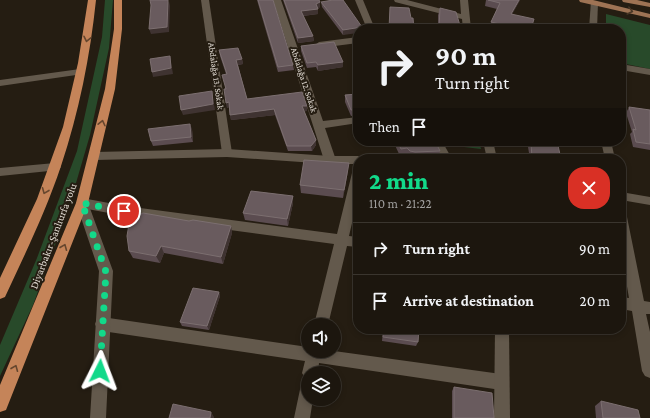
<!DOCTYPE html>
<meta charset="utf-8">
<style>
body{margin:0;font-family:"Crimson Pro",serif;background:#29231c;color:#f1f3f6;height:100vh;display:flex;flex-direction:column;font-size:15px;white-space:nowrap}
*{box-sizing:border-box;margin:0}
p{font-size:13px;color:#a09f9e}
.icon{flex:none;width:22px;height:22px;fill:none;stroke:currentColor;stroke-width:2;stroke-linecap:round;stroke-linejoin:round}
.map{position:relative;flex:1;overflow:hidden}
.details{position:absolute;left:353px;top:154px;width:273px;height:180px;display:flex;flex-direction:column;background:#1c160e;border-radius:16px;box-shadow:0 2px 6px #0003,0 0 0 1px #3a352e}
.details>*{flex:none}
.hud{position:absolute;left:353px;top:24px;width:273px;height:122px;border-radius:16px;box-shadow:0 2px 6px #0003,0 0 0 1px #3a352e;background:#1c160e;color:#f1f3f6;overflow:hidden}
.fabs{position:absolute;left:301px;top:318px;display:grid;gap:8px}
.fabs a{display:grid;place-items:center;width:40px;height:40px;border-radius:50%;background:#1c160e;box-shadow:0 2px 6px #0003,0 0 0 1px #3a352e;font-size:20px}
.pin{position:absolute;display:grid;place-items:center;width:34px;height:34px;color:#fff;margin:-17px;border:2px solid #fff;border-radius:50%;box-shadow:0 1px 4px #0007}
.me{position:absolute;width:44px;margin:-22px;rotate:3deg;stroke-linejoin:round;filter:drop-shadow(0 0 3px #0008)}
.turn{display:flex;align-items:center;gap:14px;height:84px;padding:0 16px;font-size:18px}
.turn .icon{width:52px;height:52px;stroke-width:2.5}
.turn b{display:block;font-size:28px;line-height:34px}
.then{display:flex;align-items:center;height:38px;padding:0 16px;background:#0003;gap:8px;font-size:15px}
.round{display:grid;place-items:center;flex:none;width:42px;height:42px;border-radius:16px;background:#29231c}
.head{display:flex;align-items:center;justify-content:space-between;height:68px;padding:0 16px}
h1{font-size:24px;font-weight:800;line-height:30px;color:#12d98a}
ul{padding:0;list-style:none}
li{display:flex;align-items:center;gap:12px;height:52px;padding:0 16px;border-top:1px solid #3a352e}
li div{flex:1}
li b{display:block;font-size:15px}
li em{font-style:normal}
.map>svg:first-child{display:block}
.green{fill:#284a2a}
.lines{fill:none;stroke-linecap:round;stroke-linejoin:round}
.street{fill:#63594c;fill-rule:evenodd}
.secondary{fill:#63594c;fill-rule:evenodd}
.primary{fill:#9e7354;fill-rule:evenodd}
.highway{fill:#c58459;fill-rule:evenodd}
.wall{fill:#5b4c50}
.shaded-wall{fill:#3f3331}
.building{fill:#695b5e;stroke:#7c6f70}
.oneway{stroke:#493726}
.oneway2{stroke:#65462e}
.route{stroke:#12d98a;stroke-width:7;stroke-dasharray:0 12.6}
.labels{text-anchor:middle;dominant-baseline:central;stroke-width:4;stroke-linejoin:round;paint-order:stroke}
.far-street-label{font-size:9px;fill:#e0dad2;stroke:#251d12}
.street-label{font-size:11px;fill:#e0dad2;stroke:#251d12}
</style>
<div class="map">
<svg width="650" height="418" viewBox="0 0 650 418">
<rect width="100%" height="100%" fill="#251d12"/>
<g class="green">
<polygon points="105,0 113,0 109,48 90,135 69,207 33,305 0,376 0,345 37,258 77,151 102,37"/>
<polygon points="606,14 650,25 650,69 621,63 621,29 606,29"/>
<polygon points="445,141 479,141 481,149 447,145"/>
</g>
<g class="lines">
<g class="street">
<polygon points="201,0 209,0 232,153 231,156 223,156 222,153"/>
<polygon points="273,0 281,0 323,121 358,117 358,123 325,128 336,160 334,163 326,163 324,160"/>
<polygon points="355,0 363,0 375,29 367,29"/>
<polygon points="394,0 407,0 461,14 460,0 468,0 471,29 463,29 462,19 395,2"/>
<polygon points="591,1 597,1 598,3 597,29 589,29"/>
<polygon points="358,37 358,43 319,48 315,45 319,42"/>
<polygon points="621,64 650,69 650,75 621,70"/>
<polygon points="80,69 85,72 83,74 0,86 0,80"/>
<polygon points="432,141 442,141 452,159 442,159"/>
<polygon points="483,141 493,141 497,159 487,159"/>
<polygon points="601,141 611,141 615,159 605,159"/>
<polygon points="55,163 59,164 61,167 59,170 0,176 0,168"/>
<polygon points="358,169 358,197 349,236 358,237 358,247 347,246 328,325 314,325 334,244 125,216 82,208 78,206 76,203 78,200 82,198 125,206 337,234 352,173 354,170"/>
<polygon points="621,212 625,214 627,217 644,301 650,302 650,314 646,314 650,332 650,378 645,376 642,371 632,311 621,309 621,297 629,298 621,251"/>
<polygon points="102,317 308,347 308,351 334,351 501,374 506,377 509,382 506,387 501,390 319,363 318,373 308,373 308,399 313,399 310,418 294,418 302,380 305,378 302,373 305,361 102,331 97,329 95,324 97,319"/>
</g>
<g class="secondary">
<polygon points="227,149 330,156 358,156 363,159 358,159 358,164 330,164 227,157 95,160 91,159 90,156 91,153 95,152"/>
<polygon points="621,192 650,197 650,205 621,200"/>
<polygon points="82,198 86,200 88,203 113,271 106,418 90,418 99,271 76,203 78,200"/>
<polygon points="495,329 509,329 510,418 494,418"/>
</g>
<g class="primary">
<polygon points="579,0 593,0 650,14 650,18 580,2"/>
<polygon points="622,0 637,0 650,3 650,7 623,2"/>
</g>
<g class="highway">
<path d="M88 0H96C90 57 79 112 61 166 46 211 25 254 5 297L0 299V278L37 199 63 127 78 63Z"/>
<polygon points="114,0 122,0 122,29 115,89 88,203 6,410 0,412 0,385 76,203 105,89 114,29"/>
</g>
</g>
<g class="wall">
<polygon points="257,0 273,0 293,65 294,70 278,72"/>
<polygon points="283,0 319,0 320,2 320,7 318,8 318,14 303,16 313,36 314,41 298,43"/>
<polygon points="486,0 520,0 512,14 531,29 493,29 489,28 491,22 497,9 485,6"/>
<polygon points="321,2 362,27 343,35 322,7"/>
<polygon points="440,8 461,29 438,29 438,15"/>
<polygon points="301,46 343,62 343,67 318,71 316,67 307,68 301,51"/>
<polygon points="219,50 242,59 243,64 238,65 247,99 307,111 304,111 316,140 316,145 312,151 288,151 275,115 231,120 229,107 227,108 225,89 226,74 220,56"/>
<polygon points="358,94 358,115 351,116 345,102 345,95"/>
<polygon points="629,107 650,110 650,150 633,147 630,134 632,132 626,113"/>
<polygon points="192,129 193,142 153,146 151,141"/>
<polygon points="393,141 435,141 440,151 438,157 414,158 409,158 406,155 400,156"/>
<polygon points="520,141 557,141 561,159 530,159 528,147 521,146"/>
<polygon points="348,171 343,198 301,193 300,185"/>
<polygon points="293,196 293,203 288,226 245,220 243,213"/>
<polygon points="189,221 231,226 232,233 223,264 164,253 160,263 133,258 129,251"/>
<polygon points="219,292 220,296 209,330 182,326 180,322"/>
<polygon points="383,329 419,329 418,342 416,346 382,341"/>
<polygon points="454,387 494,418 452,418 452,391"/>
<polygon points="601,401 640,418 596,418 595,406"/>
</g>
<g class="shaded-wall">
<polygon points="519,0 520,0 519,2 509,20 511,14"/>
<polygon points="169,1 170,6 169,32 151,34 149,29"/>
<polygon points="320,2 320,7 318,9 318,14 301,16 301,11"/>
<polygon points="362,27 362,29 358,29 358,33 343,35 343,30"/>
<polygon points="313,36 314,41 298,43 298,38"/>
<polygon points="170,56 173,74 153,77 152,72"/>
<polygon points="242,59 243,64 237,65 236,60"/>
<polygon points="343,62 343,67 318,71 318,65"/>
<polygon points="212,91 215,110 183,115 181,110"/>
<polygon points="229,102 230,107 227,108 226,103"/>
<polygon points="302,106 307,106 307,111 303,112"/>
<polygon points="274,109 275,115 231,120 230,115"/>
<polygon points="190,124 192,129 193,142 191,137"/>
<polygon points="316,140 316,145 312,151 311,146"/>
<polygon points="349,163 348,171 343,198 344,190"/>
<polygon points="293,196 293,203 288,226 287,219"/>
<polygon points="231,226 232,233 223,264 221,257"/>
<polygon points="161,246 164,253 160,263 156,256"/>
<polygon points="219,292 220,296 209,330 207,326"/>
<polygon points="211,412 214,417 214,418 210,418"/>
</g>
<g class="building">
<polygon points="150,0 168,0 167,27 149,29 151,5"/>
<polygon points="258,0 273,0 293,65 278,67"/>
<polygon points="284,0 319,0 320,2 316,4 318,9 301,11 313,36 298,38"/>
<polygon points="333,0 343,0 362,27 343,30 321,2"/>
<polygon points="488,0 519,0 511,14 534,19 531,29 520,29 491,22 500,3"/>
<polygon points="390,7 409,8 411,18 413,18 414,29 389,29"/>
<polygon points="440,8 456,12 461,29 439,29"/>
<polygon points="334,42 343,62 318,65 316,62 307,63 301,46"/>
<polygon points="238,48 242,59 236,60 247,99 302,92 307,106 302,106 316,140 311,146 287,146 274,109 230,115 229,102 226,103 224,89 226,89 222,75 227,74 219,50"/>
<polygon points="170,56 171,68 152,72 150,59"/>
<polygon points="212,91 213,104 181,110 179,96"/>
<polygon points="358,94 358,109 351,110 345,95"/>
<polygon points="629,107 650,110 650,144 636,142 633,129 636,130"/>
<polygon points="190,124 191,137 151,141 148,129"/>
<polygon points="397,141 435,141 440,151 415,152 410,151 407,148 401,149"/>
<polygon points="526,141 557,141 561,159 532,159 531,142"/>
<polygon points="304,160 349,163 344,190 300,185"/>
<polygon points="251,191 293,196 287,219 243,213"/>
<polygon points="143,213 189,221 193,220 231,226 221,257 161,246 156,256 129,251 127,236 129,224 137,216"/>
<polygon points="193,288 219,292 207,326 180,322"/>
<polygon points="384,329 419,329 418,342 383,337"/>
<polygon points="454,387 492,393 494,418 454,418"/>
<polygon points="601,401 638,410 640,418 603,418"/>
<polygon points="173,404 211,412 210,418 169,418"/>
</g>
<defs><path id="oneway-chevron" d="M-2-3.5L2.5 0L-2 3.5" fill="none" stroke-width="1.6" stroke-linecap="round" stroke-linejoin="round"/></defs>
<use class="oneway" href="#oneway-chevron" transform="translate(630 11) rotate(14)"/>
<g class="oneway2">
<use href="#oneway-chevron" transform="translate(87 39) rotate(102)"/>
<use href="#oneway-chevron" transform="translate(102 123) rotate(-77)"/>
<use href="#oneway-chevron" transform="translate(45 191) rotate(112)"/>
<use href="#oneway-chevron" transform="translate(64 247) rotate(-68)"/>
<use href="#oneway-chevron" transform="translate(15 368) rotate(-68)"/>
</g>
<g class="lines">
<polyline class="route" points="100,371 106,272 82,203 124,211"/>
</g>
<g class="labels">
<g class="far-street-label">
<text transform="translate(216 76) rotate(82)">Abdalağa 13. Sokak</text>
<text transform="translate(304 80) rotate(72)">Abdalağa 12. Sokak</text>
</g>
<g class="street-label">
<text transform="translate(53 236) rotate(-69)">Diyarbakır-Şanlıurfa yolu</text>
</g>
</g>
</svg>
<div class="fabs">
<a><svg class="icon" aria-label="sound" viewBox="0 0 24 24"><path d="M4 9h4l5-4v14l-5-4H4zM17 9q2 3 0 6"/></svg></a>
<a><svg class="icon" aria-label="layers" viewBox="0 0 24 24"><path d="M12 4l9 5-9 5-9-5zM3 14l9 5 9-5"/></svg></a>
</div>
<div class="pin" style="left:124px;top:211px;background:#d93025"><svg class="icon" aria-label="arrive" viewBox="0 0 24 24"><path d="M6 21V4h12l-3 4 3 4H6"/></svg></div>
<svg class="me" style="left:100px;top:371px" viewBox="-20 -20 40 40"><path d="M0-17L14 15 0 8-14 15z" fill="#12d98a" stroke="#fff" stroke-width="4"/></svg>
<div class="hud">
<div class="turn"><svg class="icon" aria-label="right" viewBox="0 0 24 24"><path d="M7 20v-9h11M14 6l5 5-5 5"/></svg><div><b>90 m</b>Turn right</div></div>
<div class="then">Then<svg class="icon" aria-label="arrive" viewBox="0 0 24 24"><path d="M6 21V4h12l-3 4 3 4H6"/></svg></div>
</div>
<section class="details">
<div class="head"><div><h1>2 min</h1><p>110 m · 21:22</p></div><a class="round" style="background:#d93025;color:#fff"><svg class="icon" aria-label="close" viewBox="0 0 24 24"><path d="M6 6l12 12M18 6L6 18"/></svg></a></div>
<ul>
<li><svg class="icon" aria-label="right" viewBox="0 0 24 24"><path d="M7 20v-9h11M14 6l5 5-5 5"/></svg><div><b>Turn right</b></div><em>90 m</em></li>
<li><svg class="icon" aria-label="arrive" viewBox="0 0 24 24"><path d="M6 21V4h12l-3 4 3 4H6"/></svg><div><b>Arrive at destination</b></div><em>20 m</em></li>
</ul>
</section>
</div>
